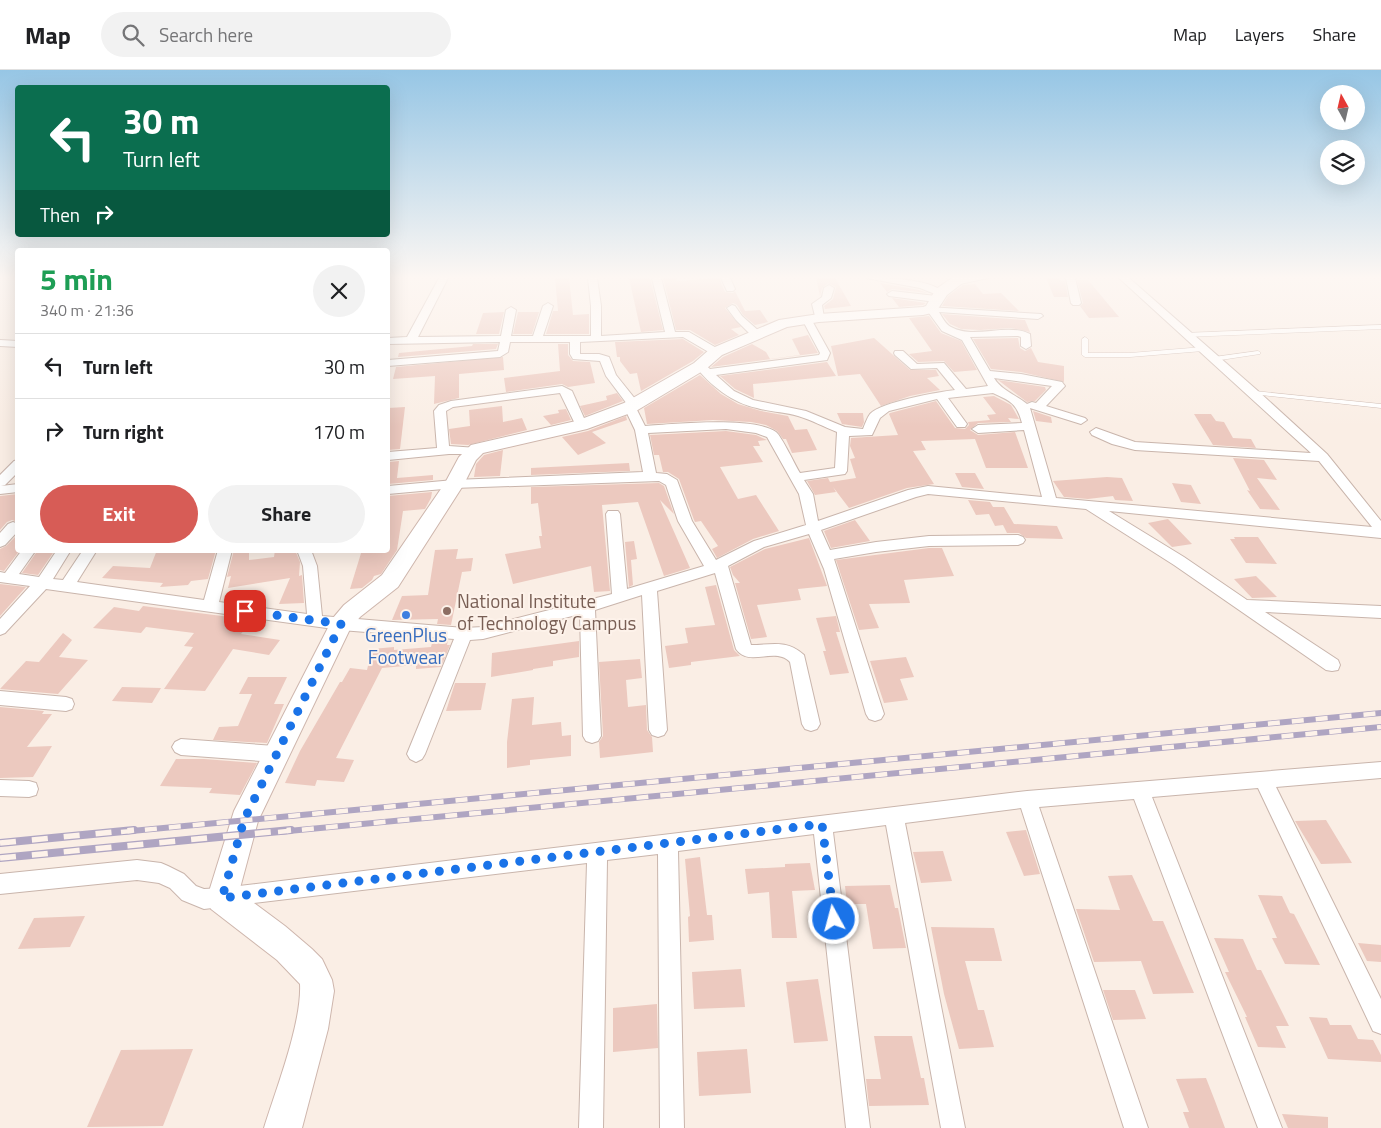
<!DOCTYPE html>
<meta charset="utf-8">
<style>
body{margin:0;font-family:"Titillium Web",sans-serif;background:#f2f2f2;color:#202124;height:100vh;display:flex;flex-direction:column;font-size:19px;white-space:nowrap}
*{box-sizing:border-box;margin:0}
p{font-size:16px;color:#757577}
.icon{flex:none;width:28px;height:28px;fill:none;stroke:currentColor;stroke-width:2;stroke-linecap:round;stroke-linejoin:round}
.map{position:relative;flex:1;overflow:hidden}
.details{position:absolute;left:15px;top:178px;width:375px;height:305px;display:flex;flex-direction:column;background:#fff;border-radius:5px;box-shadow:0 5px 20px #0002}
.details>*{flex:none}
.top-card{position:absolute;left:15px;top:15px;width:375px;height:152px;border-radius:5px;box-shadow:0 5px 20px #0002;background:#0b6e4f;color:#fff;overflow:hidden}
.needle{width:32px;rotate:352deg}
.controls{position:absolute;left:1320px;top:15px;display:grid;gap:10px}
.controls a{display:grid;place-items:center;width:45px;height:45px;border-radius:50%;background:#fff;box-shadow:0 5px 20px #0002;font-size:25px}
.pin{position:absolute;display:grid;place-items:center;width:42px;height:42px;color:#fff;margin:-21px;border-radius:10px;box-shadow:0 2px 8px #0006}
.me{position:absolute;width:55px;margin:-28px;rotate:353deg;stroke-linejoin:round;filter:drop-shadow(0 0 4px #0008)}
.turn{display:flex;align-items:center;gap:18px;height:105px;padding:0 25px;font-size:22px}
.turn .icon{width:65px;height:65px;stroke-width:2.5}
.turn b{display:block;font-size:35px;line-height:42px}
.then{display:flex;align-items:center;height:48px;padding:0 25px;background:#0003;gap:10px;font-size:19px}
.round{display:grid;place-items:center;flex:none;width:52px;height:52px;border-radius:26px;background:#f2f2f2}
.head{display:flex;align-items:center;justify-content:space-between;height:85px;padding:0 25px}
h1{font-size:30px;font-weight:700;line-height:38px;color:#1e9e55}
.action{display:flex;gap:10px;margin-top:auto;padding:10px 25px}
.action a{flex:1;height:58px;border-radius:30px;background:#d75c56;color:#fff;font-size:20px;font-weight:700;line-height:58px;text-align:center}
.action a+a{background:#f2f2f2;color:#202124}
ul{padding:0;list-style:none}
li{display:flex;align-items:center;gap:15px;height:65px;padding:0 25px;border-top:1px solid #e0e0e0}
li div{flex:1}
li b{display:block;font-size:19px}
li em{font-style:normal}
header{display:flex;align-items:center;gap:30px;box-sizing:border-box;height:70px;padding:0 25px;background:#fff;border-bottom:1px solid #e0e0e0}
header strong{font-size:24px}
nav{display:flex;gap:28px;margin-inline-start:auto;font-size:18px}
.search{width:350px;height:45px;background:#f2f2f2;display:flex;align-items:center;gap:12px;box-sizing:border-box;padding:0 18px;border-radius:28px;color:#757577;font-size:19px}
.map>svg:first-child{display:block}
.building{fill:#ecc9bf}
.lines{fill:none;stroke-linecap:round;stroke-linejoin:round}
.lane-casing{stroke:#c9b5ac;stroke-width:1}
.street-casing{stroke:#c9b5ac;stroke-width:2}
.secondary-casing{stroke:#ceb6ad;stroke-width:2}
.lane{fill:#fff;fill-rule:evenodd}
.street{fill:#fff;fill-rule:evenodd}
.secondary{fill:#fff;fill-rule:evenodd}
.rail-far1-casing{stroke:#afa5c2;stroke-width:6}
.rail-casing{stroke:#afa5c2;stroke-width:8}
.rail-far1{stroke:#fdf2ea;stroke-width:4.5;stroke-dasharray:12;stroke-linecap:butt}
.rail{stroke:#fdf2ea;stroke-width:5.5;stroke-dasharray:16;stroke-linecap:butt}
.route{stroke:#1a73e8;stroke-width:9;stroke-dasharray:0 16.2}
.education-dot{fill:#8d6e63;stroke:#fdf2ea;stroke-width:2}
.shop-dot{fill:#3f7fe0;stroke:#fdf2ea;stroke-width:2}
.labels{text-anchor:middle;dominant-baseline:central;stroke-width:4;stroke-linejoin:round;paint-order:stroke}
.education-label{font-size:19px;fill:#785e54;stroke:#fdf2ea;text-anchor:start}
.shop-label{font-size:19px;fill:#366cbe;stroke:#fdf2ea}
</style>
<header>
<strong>Map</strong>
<div class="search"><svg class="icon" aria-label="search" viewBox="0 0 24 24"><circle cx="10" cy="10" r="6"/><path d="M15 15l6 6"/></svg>Search here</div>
<nav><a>Map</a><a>Layers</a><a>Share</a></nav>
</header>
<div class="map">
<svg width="1381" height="1058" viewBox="0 0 1381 1058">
<rect width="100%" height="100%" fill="#faeee5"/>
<g class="building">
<polygon points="555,208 569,208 573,245 589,244 589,264 546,264 553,241 558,241"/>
<polygon points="629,208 650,208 663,260 641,262"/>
<polygon points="663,208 676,208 677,211 719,208 725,222 733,223 735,221 745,241 760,240 768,252 755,255 743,245 737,235 733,233 725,238 741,257 731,259 739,265 715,275 690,260 676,260"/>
<polygon points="816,208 835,208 851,236 825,239 824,236 833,229 836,217 828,213 822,218 820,226"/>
<polygon points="1046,208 1058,208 1061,211 1065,211 1068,227 1054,227"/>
<polygon points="1077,210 1088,210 1119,247 1089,248 1080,236 1083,233"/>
<polygon points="880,213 919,220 928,223 892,219 887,222"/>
<polygon points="975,214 983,224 1001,223 1019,241 942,236 948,226 963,215"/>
<polygon points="892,228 926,233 923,235 899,237"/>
<polygon points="504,242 499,264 476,264 483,243"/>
<polygon points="518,242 539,242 532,264 513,264"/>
<polygon points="942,244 1025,250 1030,262 1011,258 980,260 961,259 950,254"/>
<polygon points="929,246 941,263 961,271 977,300 954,302 944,291 918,292 909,284 932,281 909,248"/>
<polygon points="808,265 818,283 711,297 723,287 752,274 766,282 770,289 800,285 792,269"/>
<polygon points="874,268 910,300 936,300 939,306 927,308 940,320 910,326 881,336 860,304 838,306 831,276"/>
<polygon points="1018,268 1020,278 1025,281 1031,278 1038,292 1064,296 1064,312 1021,302 991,299 973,269"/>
<polygon points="683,269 704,282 693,291 641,321 637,303 630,304 620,291 620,287 617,287 615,272"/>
<polygon points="473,274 498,274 496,279 398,287 399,283 472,276"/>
<polygon points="558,274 568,274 568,285 573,291 590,292 595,313 568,317 562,314 506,322 504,308 560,301"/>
<polygon points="503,287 504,300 459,304 459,328 438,333 434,334 435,306 393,309 396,297"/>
<polygon points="827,292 836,306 753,314 754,328 735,319 720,306"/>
<polygon points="700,305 721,324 738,334 761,341 788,346 795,360 807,359 817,380 792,383 786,369 783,369 777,361 766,355 751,352 713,350 647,354 644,338"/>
<polygon points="998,310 1045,317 1046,320 1035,331 1027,332"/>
<polygon points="617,323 623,331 585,346 580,336 607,330 606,326"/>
<polygon points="994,326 1011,335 1019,349 1008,348 1011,352 978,353 970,360 978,365 1015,362 1028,398 986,398 975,369 921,371 926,380 913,381 934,414 907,418 849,438 833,417 836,422 815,425 807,411 828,408 830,412 856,408 850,389 855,388 850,376 851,368 898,365 889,344 890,343 936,331 955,358 965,359 969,355 968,352 990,350 987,345 996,344 983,327"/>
<polygon points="502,336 503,352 522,348 527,360 468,375 451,374 449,359 470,356 469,340"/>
<polygon points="405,337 400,379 388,380 388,338"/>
<polygon points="566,339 571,350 551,355 543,346 559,343 558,340"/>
<polygon points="1033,341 1051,347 1052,353 1036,351"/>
<polygon points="837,343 863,343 864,352 862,357 842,354"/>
<polygon points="1194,344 1211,344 1216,351 1224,352 1233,368 1251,369 1256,378 1213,375"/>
<polygon points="626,346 627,350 592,362 606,373 578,385 562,367 588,361"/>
<polygon points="726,361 756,365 767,370 758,371 760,376 753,376 763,392 720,397 738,429 756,425 779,461 753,469 717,488 712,479 718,476 701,451 695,452 694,450 679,409 668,402 663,402 659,385 654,385 650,365"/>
<polygon points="503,380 500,406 474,407 476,394 484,385"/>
<polygon points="1233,388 1264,390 1277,410 1257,408 1280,440 1260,439 1247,420 1250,421"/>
<polygon points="399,391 397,408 433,405 433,410 388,414 388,392"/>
<polygon points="629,393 630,401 531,405 531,398"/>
<polygon points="955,403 975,403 984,419 962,417"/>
<polygon points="1107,407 1122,408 1133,431 1115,430 1113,426 1088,429 1064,427 1053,411"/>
<polygon points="659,413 664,416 674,444 660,430 690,498 664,506 638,432 602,435 610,521 594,522 591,496 513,514 505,484 541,478 539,466 542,466 538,433 531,434 531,417"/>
<polygon points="1172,413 1191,415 1201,434 1181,432"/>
<polygon points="432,422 431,428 425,439 403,441 397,480 381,504 374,506 372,510 362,518 350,519 362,480 388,480 388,426"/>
<polygon points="18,424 18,452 12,450 7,452 0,460 0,426"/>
<polygon points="968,430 990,432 993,437 1004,437 1014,454 1057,456 1063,469 1026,468 1019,463 1007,463 1003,455 995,456 989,444 976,445"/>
<polygon points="1168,449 1192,474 1172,477 1148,453"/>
<polygon points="855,450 870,471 831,478 824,461"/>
<polygon points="18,464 18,480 20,480 4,501 0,500 0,479 6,476"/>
<polygon points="1234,467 1258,467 1277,494 1246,493 1230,469 1235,469"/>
<polygon points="809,468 827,516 798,519 801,530 757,535 767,567 751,569 735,513 740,513 733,505 730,497 765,479"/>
<polygon points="634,471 637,489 631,490 633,515 629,517 625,472"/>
<polygon points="929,478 942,478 954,506 904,510 910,533 869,534 879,558 859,560 836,490"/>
<polygon points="458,479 456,489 473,488 471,501 462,502 451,555 437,554 438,549 392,550 402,526 428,525 435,480"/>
<polygon points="38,480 55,480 38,505 22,503"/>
<polygon points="157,480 216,480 208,509 191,511 188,515 160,517 163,513 102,508 113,496 150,498"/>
<polygon points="234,480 249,480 249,490 274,487 275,480 295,480 300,492 299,506 302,505 304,533 279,534 290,508 228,518 231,506 227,507"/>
<polygon points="1256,506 1277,527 1252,528 1234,509"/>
<polygon points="0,514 26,517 0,546"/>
<polygon points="716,515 734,580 740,586 691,592 691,595 669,598 665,576 688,573 685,558 715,555 705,517"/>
<polygon points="143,536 230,547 227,550 250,553 241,564 280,570 269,585 233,579 205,621 164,619 193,577 184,576 194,563 146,557 141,563 93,558 114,537 139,541"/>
<polygon points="836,546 840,562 836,562 849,603 830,605 823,581 826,581 816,548"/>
<polygon points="63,563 72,570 59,587 88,590 58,624 0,619 26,591 39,592"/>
<polygon points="433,569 448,570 447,575 450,575 441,597 416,599 416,595 382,598 336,688 354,690 344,712 317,710 315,716 285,713 300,681 340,612 342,612 350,598 367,600 372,579 394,577 394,580 431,577"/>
<polygon points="579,571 579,587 553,591 553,596 533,599 533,600 491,607 492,583"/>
<polygon points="906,587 914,607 900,609 908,630 884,633 870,591"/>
<polygon points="640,589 642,608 626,610 628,637 646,635 647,660 652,667 653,682 600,688 599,672 603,666 599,592"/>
<polygon points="248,607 287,607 274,634 284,634 267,673 213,670 219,657 238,656 252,624 239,624"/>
<polygon points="455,613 486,613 481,640 446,641"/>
<polygon points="122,617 161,618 152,633 112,631"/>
<polygon points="534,627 532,655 561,652 562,666 571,665 571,686 530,690 530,695 507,698 507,672 512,629"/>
<polygon points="0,637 44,641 42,644 52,644 27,677 52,676 33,707 0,708"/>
<polygon points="176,689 204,689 257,693 240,725 209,723 212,718 160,716"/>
<polygon points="1326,750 1352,793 1321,794 1295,751"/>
<polygon points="1026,760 1040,804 1024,806 1006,762"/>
<polygon points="943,781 952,811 921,813 913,782"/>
<polygon points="700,787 707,845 712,845 714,870 689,872 688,847 690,846 685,789"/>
<polygon points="810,793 815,820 792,821 797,868 772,868 769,822 748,824 745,799 785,797 785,794"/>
<polygon points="1132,805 1153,851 1163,851 1194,923 1153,924 1141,891 1094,892 1076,839 1120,840 1108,806"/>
<polygon points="890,815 895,838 898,838 906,878 873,879 866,834 847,834 845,816"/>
<polygon points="1258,825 1282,826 1290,843 1294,844 1320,895 1285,894 1272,868 1277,868"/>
<polygon points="85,846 70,877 18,879 34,848"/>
<polygon points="931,857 994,858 1002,891 965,891 978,940 984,940 994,977 959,979 944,924"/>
<polygon points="1214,868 1243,869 1257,900 1261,900 1289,956 1276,956 1286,978 1258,977 1245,947 1247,947 1225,902 1229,902"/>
<polygon points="1358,873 1381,875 1381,892 1367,891"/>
<polygon points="741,899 745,937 694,939 692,902"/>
<polygon points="818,909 828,971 794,973 786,912"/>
<polygon points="1103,920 1135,920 1146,949 1113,950"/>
<polygon points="657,934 658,978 613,982 613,938"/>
<polygon points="1309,947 1327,948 1330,955 1351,955 1358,969 1373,970 1381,985 1381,992 1328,989"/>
<polygon points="874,966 912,966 921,1008 924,1008 929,1035 869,1036 866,1009 881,1009"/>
<polygon points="193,979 163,1056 87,1057 121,980"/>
<polygon points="747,979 751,1023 699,1026 697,982"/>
<polygon points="1206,1008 1215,1031 1225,1058 1189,1058 1183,1042 1189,1042 1176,1009"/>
<polygon points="1282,1044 1328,1047 1328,1058 1288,1058"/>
</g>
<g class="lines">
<g class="lane-casing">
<g id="lane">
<polygon points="1381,255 1381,259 1186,267 1183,265 1186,263"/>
<polygon points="1085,267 1088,269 1088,283 1130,283 1203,277 1206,279 1203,281 1130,287 1085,287 1082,285 1082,269"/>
<polygon points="1258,281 1260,282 1260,284 1214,291 1211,289 1214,287"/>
<polygon points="1254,321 1381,334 1381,338 1252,324 1252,322"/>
</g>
</g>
<g class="street-casing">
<g id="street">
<path d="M439 208H448L418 267 501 266 506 240 511 237 516 240 511 266H533L543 236 548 233 553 236 543 266H591V236L588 208H597L601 236V266L665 262 652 208H661L675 262H689L720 280 721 282 720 284H712L683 267 580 272V284H599L609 287 616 305 640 335 636 338 645 356C673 354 754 346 776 362 782 367 795 395 800 403L835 398 837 362C824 357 812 350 798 346 785 342 770 342 757 338 732 333 710 315 695 296L696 294H704L710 299 819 285 820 283 802 249 807 246 810 247 830 283 827 290 716 305 734 321 753 330 806 341 845 357 863 359C865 354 867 348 870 344 881 332 938 322 955 320L937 298 911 299 895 285 894 283 895 281H903L917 294 944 293 966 319 988 316 962 270 942 261 926 239 928 237 1041 244 1043 246 1038 249 939 242C942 247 946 255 951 257 975 270 1006 252 1030 264L1031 276 1026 279 1021 276V267L1018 266 970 267 990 301 1021 304 1062 312 1065 316 1046 336 1085 348 1087 350 1081 354 1030 338 1056 428 1372 457 1319 391 1135 380 1112 374 1092 365 1090 362 1096 358 1135 372 1311 383 1119 208H1129L1258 321 1327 384 1381 451V468L1109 441 1184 487 1247 530 1381 536V548L1265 542 1338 590 1340 595 1338 600 1332 601 1326 600 1174 495 1086 439 928 424 916 427 821 460 830 480 876 472 929 466 1018 465 1023 467 1025 470 1023 473 1018 475 929 476 876 482 834 489 884 644 881 649 875 651 869 649 866 644 824 499 809 464 764 477 728 496 751 575C771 575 787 569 804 585L820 654 817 659 811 661 805 659 802 654 790 592C775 576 749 598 736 579L715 503 657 521 667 660 664 665 658 667 652 665 649 660 642 525 595 540 601 666 598 671 592 673 586 671 583 666 580 544 483 569 470 570 425 684 422 689 416 692 410 689 407 684 454 569 341 560 46 519 5 563 0 565V549L30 516 0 512V502L5 503 22 480H36L19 504 39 507 57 480H71L53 509 63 510 83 480H97L77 512 204 530 218 480H232L219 532 307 544 303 496 297 480H311L317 496 322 546 464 558 483 557 612 524 606 444 608 441H618L620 444 627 519 704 496 678 451 666 415 659 411 454 418 388 424V416L454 410 643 402 635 360 624 337 627 334 606 306 600 291 573 289 570 284V272H510L508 282 500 287 388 296V290L498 281 500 272 388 274V268L407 267ZM994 308 1052 316 1036 333 1032 332 1027 334C1016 325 1001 320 994 308ZM993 323C1011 331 1017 334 1022 353L978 355 972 359 978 363 1024 360 1042 427 928 416 908 420 818 451 813 424 804 410 845 404 847 401 849 366 872 365 880 348 889 341 937 329 957 357H965L967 354 948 328ZM726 359 756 363 767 367 799 424 806 455 754 471 716 490 692 451 677 410 667 404 656 403 648 363Z"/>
<polygon points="721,208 730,208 735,219 733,221 727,221"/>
<path d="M866 208C887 208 928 208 945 223L940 226 920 218Z"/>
<polygon points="961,208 988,208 955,215 950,212"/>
<polygon points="1066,208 1075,208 1081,233 1079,235 1073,235 1071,233"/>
<polygon points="829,215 834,218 831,228 822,235 824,248 822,250 816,250 812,234 822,227 824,218"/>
<polygon points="892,221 936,226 941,229 936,232 889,226 887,224"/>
<polygon points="732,235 735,236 742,246 760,262 760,266 752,266 736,250 727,238"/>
<polygon points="0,270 18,271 18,277 0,276"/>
<polygon points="562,316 572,321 587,355 585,358 577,358 560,323 453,337 446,341 449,376 477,378 479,381 477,384 449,384 388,390 388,382 437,378 434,341 439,335 451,331"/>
<polygon points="18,390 18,402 5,415 1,416 18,414 18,422 0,424 0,405 14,391"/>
<polygon points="13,452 18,454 18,461 5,475 0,477 0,463 8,454"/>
<polygon points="0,621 66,627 72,629 74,634 72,639 66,641 0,635"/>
<polygon points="181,669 275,676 281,679 284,684 281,689 275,692 181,685 175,682 172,677 175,672"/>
<polygon points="1381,692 1381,708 1276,717 1381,929 1381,964 1373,961 1258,718 1152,727 1282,1058 1258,1058 1134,729 1039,737 1148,1058 1124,1058 1021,738 905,753 965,1058 941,1058 886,755 833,762 870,1058 846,1058 814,764 678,781 684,1058 660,1058 658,784 607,790 603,1058 579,1058 587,793 204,839 182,830 170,818 159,813 137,810 0,824 0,804 137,790 161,793 168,796 184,804 196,816 204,819 222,818 1027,721"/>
<polygon points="0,710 29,711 36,713 38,719 36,725 29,727 0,726"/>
</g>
</g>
<g class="secondary-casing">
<path id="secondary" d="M952 208H969L947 225 936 242 923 245 819 252 787 257 722 285 706 299 636 341 587 359 483 383 476 390 464 414 398 517 360 547 350 559 258 751 239 822 285 856 312 879 322 889 332 910 334 921 328 959 302 1058H264C276 1019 302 953 300 914L277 890 211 839 207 828 234 741 333 548 344 535 382 505 445 413 459 387 471 375 576 351 624 333 694 293 710 279 779 250 819 244 923 237 926 236 936 219Z"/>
</g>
<use href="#lane" class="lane"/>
<use href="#street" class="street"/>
<use href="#secondary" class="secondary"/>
<g class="rail-far1-casing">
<g id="rail-far1">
<polyline points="121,762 1381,643"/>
<polyline points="278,762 1381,657"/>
</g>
</g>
<g class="rail-casing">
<g id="rail">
<polyline points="0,773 134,760"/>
<polyline points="0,788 291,760"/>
</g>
</g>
<use href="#rail-far1" class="rail-far1"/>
<use href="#rail" class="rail"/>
</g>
<linearGradient id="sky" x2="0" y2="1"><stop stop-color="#96c6e5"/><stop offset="0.58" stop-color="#fdf7f3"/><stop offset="1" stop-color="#fdf7f3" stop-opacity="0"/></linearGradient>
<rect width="1381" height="357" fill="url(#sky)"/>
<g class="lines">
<polyline class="route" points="245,541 341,554 244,750 222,828 822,754 834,849"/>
</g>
<circle class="education-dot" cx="447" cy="541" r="5"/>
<circle class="shop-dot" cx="406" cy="545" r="5"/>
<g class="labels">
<g class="education-label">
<text x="457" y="530">National Institute<tspan x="457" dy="22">of Technology Campus</tspan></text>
</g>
<g class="shop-label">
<text x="406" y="564">GreenPlus<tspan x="406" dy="22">Footwear</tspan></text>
</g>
</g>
</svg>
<div class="controls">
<a><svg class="needle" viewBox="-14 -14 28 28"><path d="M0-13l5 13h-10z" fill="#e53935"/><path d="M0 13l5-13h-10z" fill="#757577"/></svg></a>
<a><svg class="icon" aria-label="layers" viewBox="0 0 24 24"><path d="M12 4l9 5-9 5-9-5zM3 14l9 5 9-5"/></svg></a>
</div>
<div class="pin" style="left:245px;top:541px;background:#d93025"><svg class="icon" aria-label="arrive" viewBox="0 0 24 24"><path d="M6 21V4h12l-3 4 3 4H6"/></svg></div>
<svg class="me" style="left:834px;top:849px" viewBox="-20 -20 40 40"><circle r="17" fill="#1a73e8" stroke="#fff" stroke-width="3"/><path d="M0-11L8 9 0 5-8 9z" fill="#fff"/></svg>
<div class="top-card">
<div class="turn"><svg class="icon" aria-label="left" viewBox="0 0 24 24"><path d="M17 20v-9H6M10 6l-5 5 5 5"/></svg><div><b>30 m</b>Turn left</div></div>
<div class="then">Then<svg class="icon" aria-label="right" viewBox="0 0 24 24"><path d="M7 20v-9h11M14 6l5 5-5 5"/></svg></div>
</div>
<section class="details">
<div class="head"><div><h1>5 min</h1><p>340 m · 21:36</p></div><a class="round"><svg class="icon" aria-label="close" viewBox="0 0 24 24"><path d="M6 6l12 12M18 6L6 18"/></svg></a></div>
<ul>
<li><svg class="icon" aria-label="left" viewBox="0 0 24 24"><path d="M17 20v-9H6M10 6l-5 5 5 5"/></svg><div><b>Turn left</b></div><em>30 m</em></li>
<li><svg class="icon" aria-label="right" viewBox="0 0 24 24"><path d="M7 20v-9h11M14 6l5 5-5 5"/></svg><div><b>Turn right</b></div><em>170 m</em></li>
</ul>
<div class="action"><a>Exit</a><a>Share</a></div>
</section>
</div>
